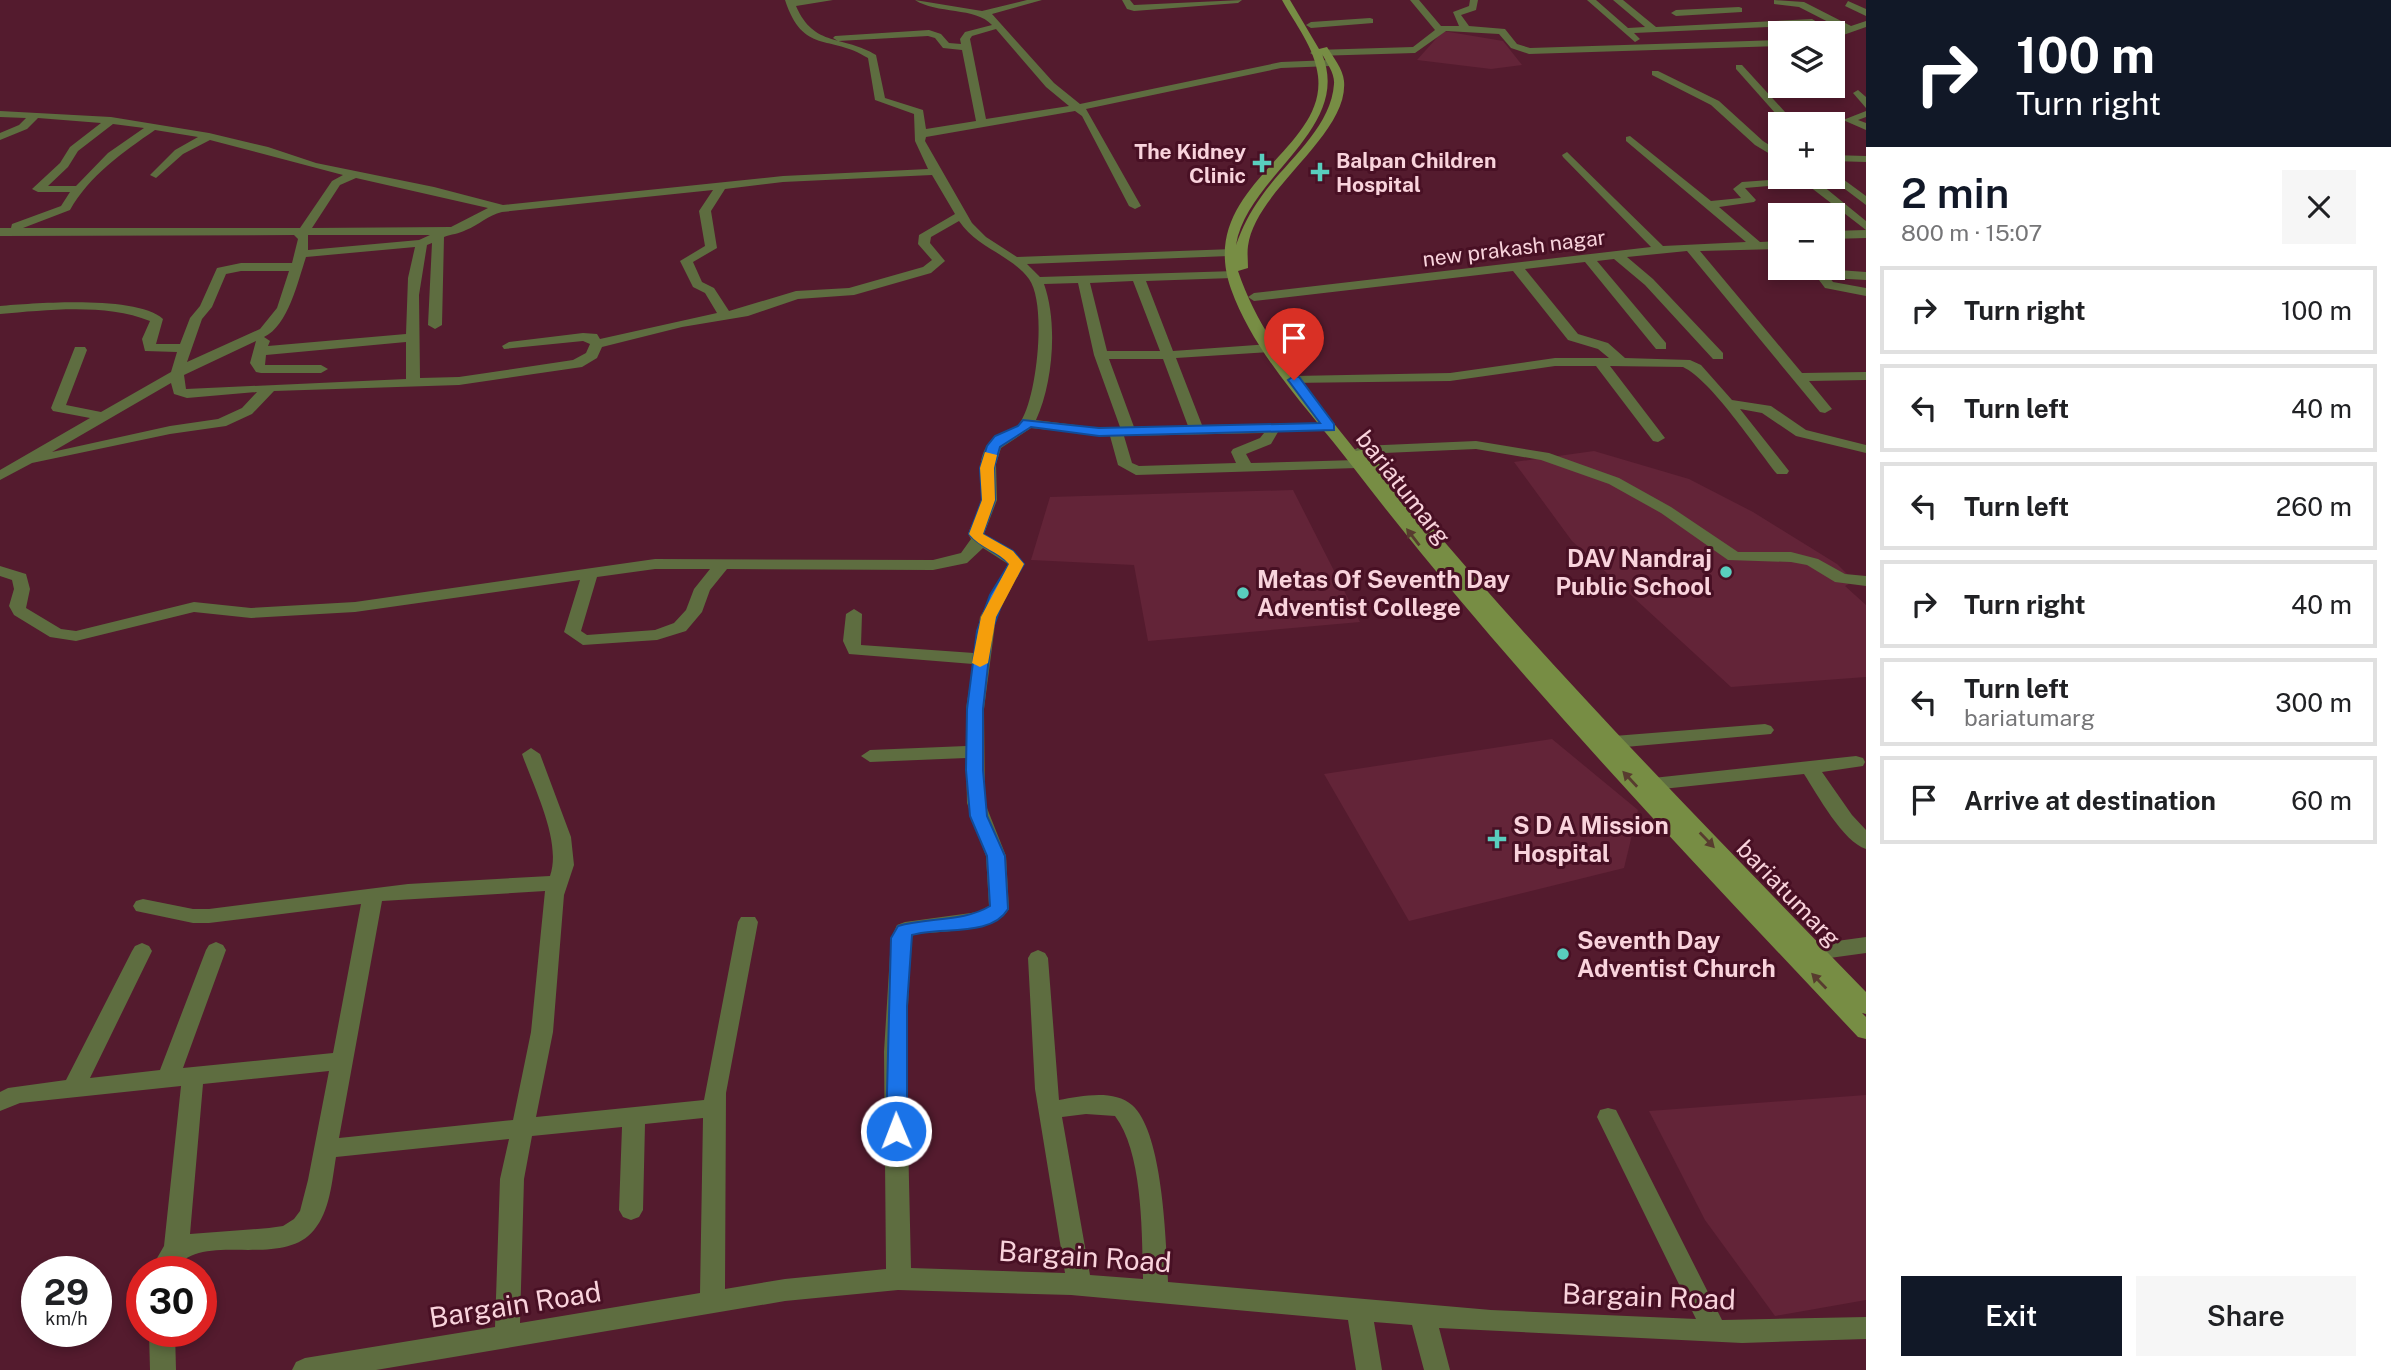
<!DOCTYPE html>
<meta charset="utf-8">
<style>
body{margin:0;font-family:"Public Sans",sans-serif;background:#f6f6f6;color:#202124;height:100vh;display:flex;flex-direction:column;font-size:26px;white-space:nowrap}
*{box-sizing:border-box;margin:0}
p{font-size:23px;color:#757577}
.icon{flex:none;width:38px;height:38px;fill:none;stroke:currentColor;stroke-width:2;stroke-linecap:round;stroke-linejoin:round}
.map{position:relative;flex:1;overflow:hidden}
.details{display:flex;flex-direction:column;background:#fff;width:525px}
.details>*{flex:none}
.banner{background:#111827;color:#fff;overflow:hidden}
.controls{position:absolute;left:1768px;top:21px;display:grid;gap:14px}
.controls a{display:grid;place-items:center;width:77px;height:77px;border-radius:0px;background:#fff;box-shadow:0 4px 10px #0003;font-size:35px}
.speed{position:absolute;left:21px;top:1256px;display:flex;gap:14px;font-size:35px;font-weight:700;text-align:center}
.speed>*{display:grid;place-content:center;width:91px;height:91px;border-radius:50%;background:#fff;box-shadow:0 4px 10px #0003;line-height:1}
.speed small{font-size:18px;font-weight:400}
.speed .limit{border:10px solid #d22;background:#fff;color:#111}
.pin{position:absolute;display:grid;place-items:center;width:60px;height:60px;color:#fff;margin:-72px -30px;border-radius:50% 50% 50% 0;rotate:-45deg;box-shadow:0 0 7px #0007}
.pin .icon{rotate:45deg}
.me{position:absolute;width:77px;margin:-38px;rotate:359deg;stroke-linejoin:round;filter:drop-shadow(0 0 5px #0008)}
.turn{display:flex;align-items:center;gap:24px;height:147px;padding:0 35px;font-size:32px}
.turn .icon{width:91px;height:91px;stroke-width:2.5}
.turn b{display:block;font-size:49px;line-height:60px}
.round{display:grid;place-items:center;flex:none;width:74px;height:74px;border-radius:0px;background:#f6f6f6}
.summary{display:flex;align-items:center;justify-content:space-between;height:119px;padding:0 35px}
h1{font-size:42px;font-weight:600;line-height:52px;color:#111827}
.cta{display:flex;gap:14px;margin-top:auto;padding:14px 35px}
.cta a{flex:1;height:80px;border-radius:0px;background:#111827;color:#fff;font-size:28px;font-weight:600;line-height:80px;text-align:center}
.cta a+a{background:#f6f6f6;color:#202124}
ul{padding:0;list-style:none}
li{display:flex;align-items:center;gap:21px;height:88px;margin:0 14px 10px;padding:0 21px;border:4px solid #e0e0e0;border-radius:0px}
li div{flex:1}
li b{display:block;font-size:26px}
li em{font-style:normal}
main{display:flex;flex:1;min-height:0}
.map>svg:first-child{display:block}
.built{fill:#632438}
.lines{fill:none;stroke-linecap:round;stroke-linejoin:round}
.street{fill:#5e6d40;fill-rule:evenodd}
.secondary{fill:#778d44;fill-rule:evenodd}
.oneway{fill:#583c2f}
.route{fill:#1a73e8;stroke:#114b97;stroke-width:2}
.slow{fill:#f59e0b}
.poi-dot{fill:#59cebe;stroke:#481024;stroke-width:2.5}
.labels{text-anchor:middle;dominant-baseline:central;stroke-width:6;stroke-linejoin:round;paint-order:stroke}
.far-poi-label{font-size:21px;font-weight:bold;fill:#f9d3dc;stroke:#481024;text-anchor:end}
.far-street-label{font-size:21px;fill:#f9d3dc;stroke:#481024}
.street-label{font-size:24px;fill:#f9d3dc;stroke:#481024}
.poi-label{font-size:24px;font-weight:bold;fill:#f9d3dc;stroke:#481024;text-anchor:start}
.near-street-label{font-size:28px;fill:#f9d3dc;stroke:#481024}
</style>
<main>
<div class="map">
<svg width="1866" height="1370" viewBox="0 0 1866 1370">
<rect width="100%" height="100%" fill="#541b2e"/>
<g class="built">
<polygon points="1443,31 1503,41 1522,65 1491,69 1417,60"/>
<polygon points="1594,451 1689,479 1753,512 1837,564 1854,581 1845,586 1866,605 1866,677 1731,687 1572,541 1514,462"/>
<polygon points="1293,490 1360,622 1148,641 1134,565 1031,560 1050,497"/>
<polygon points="1552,739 1638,810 1624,868 1409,921 1324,774"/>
<polygon points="1866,1095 1866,1300 1775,1316 1705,1220 1649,1111"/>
</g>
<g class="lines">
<g class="street">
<path d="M785 0H833L796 6C814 48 844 35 876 55L885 98 923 110 926 129 976 121 962 50 943 48 935 38 928 36 838 41 833 38 835 36 929 30 941 34 949 43 961 44 960 39 965 32 992 25C976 7 936 14 915 0L982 11 1027 0H1042L992 14 1054 83 1080 104 1281 62 1331 60 1336 63 1331 66 1281 68 1086 109 1141 206 1135 209 1129 206 1082 116 1075 111 926 137 925 141 972 223 986 237 1017 257 1233 249 1235 252 1229 256 1027 264 1040 277 1236 271V277L1232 278 1146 281 1173 351 1270 344 1277 348 1270 352 1176 358 1202 425 1329 423 1336 427 1334 430 1278 432 1271 444 1246 454 1251 463 1357 460 1364 464 1357 468 1136 475 1118 465 1110 436 1031 428 1001 448 996 464 997 500 984 534 1013 551 1024 564 996 617 984 709 985 803 1006 856 1009 909C995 933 939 931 914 934L911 938 906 1052 911 1268 1065 1273 1035 1089 1028 958 1031 953 1038 950 1045 953 1048 958 1059 1100C1081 1096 1114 1089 1132 1105 1163 1132 1166 1241 1168 1282L1491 1310 1696 1319 1597 1117 1600 1110 1608 1108 1616 1110 1722 1320 1866 1317V1339L1742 1343 1439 1328 1450 1370H1424L1412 1325 1374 1322 1382 1370H1356L1348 1320 1071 1295 898 1290 785 1301 376 1370H292L296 1362 305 1358 495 1327 500 1179 509 1139 336 1157C332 1181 330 1211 314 1230 281 1271 197 1228 174 1272H149L164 1246 181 1086 20 1103 0 1111V1092L8 1088 66 1080 132 951 135 946 142 943 149 946 152 951 90 1078 160 1070 206 950 209 945 216 942 223 945 226 950 183 1068 333 1053 361 904 209 923H193L136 911 133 906 136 901 143 899 193 909H209L408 884 550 876C562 842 534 788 522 754L531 748 540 754 571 837 574 865 564 895 553 1032 536 1117 704 1100 738 922 741 917H755L758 922 726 1093 725 1289 785 1279 886 1269 884 1052 891 938 897 925 905 922 978 912 989 906 986 856 967 803 966 758 870 762 861 756 870 750 966 746V709L973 664 849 654 843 641 846 614 854 609 862 614 861 645 974 653 980 617 1008 564 983 548 967 563 933 570 727 569 710 590 702 612 686 631 657 640 583 645 564 632 580 580 355 612 251 618 194 612 76 641 50 637 14 615 9 606 14 589 12 580 0 576V566L26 574 30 589 26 608 61 629 76 631 194 602 251 608 355 602 655 559 933 560 961 553 971 539 968 534C972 522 980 511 981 499 983 483 977 466 984 451 992 433 1012 436 1021 421 1037 396 1047 304 1029 279 1010 254 977 248 959 221L931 237 930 243 945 261 931 273 854 295 798 299 748 316 682 327 602 347 597 358 582 367 459 385 274 391 252 414 226 426 170 434 32 463 0 480V470L90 418 53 411 51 408 75 347H85L87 350 66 405 101 412 171 372 177 352 145 351 142 339 150 321C105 303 47 310 0 314V306C36 303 137 295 163 319L156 344H180L190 318 200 306 217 268 241 263H292L298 239 294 235 0 236V228H11L12 224 61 206 70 192H38L32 189 60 163 70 147 101 123 38 118 27 129 0 140V133L19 125 26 118 0 117V111L111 117 209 133 268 147 316 163 434 187 503 205 783 176 928 169 915 141 914 114 875 100 868 58C830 34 803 55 785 0ZM996 29 1046 87 1069 106 986 119 970 39 972 36ZM113 124 144 128 108 153 76 186H48L68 167 78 151ZM155 130 198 137 175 150 150 175 156 178 183 154 210 140 343 175 332 181 300 228H23L70 210C89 176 123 152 155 130ZM932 175 955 214 919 235 918 244 932 260 923 267 849 288 796 291 729 311 714 288 702 282 693 262 717 248 711 211 725 189 783 182ZM356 178 488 208 451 227 312 228 340 185ZM713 190 699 211 705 246 680 261 693 287 705 293 717 313 600 339 597 334 583 333 509 342 502 346 504 349 583 341 590 344 586 353 573 360 459 377 420 378 419 295 427 245 432 243 428 325 435 329 442 325 444 237C451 234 459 234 466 230 479 225 488 215 502 212ZM308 235H430L419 240 308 250ZM415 247 408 278 406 334 268 346 270 341 264 337C288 326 298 281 306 257ZM241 271H289L277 308 260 329 187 362 202 319 212 307 226 274ZM1133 281 1160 351H1107L1090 283ZM1078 283 1094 355 1120 427 1099 428 1036 420C1053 383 1058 323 1044 284ZM256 341 250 363 256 372 261 373H321L328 369 321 365H265L266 355 406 342V379L186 389 184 375ZM1109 359H1163L1188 426 1134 427ZM171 383 174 394 187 398 257 392 242 408 218 419 170 426 52 452ZM1264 433 1260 438 1233 449 1231 452 1236 463 1139 466 1132 463 1124 436ZM655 569H710L694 589 686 610 674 623 655 630 587 635 581 631 597 577ZM545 891 531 1032 513 1120 339 1138 382 901ZM329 1071 308 1180 300 1211 294 1219 283 1226 269 1228 190 1234 203 1084ZM1086 1114 1115 1116C1143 1152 1142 1235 1143 1279L1090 1275 1062 1117ZM703 1118 700 1293 520 1323 524 1179 532 1136 622 1127 619 1210 623 1217 631 1220 639 1217 643 1210 645 1124Z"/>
<polygon points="1122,0 1130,0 1134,5 1242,0 1238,3 1134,11 1127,9"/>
<polygon points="1410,0 1419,0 1441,26 1459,26 1453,12 1469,6 1470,0 1478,0 1476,10 1461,15 1469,26 1505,29 1517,44 1530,48 1780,40 1780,46 1529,54 1511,48 1499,34 1446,31 1415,53 1315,56 1310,53 1315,50 1413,47 1435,30"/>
<polygon points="1587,0 1596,0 1628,28 1645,27 1613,0 1623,0 1656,27 1812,19 1817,22 1812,25 1634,33 1640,39 1635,42"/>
<polygon points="1774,0 1804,2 1851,26 1866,21 1866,27 1832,39 1831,33 1842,29 1799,7 1774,4"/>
<polygon points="1848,1 1866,9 1866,16 1845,6"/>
<polygon points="1739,7 1742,8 1742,12 1676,16 1671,13 1676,10"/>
<polygon points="1370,18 1373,19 1373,23 1311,28 1306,25 1311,22"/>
<polygon points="1736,65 1742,65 1796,124 1785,124 1736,69"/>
<polygon points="1652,71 1658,71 1719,101 1763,141 1780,152 1780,160 1755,145 1711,105 1652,75"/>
<polygon points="1858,90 1866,97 1866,108 1853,93"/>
<polygon points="1866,111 1866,117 1858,120 1866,123 1866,130 1843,120"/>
<path d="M1630 136 1711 201 1741 198 1733 189 1742 182 1812 177 1866 221V238L1832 239V231L1866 230 1805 183 1745 188 1756 200 1754 202 1719 207 1760 242 1780 241V249L1700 251 1802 373 1866 372V380L1809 381 1832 409 1825 413 1820 412 1687 251 1627 257 1653 279 1723 353V359H1713L1645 285 1614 259 1597 261 1666 343V349H1656L1585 262 1525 269 1578 334 1608 343 1625 358 1690 360 1701 365 1732 400 1771 406 1806 430 1866 445V453L1796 436 1762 413 1740 409 1789 471 1787 474H1777C1756 448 1711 380 1683 367L1610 366 1665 438 1658 442 1653 441 1596 366H1555L1450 381 1289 383V377L1294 376 1450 373 1555 358H1609L1598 349 1568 340 1513 271 1254 301 1248 297 1254 293 1651 247 1563 157 1562 155 1567 152 1663 246 1746 242 1626 141V137Z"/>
<polygon points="1832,155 1866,156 1866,162 1832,161"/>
<polygon points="1832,171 1866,196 1866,205 1829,177 1832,177"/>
<polygon points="1810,268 1866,272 1866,280 1830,278 1833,282 1866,288 1866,296 1825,288"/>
<polygon points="1476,441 1549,453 1619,478 1671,507 1738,552 1791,552 1818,559 1845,574 1866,576 1866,586 1835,582 1807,565 1791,562 1728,560 1661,513 1609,484 1541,460 1476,449 1361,454 1354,450 1361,446"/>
<polygon points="1765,724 1771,726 1774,730 1771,734 1614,748 1605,742 1614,736"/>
<path d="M1856 756 1863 758 1865 762 1863 766 1822 772 1852 815 1866 830V849C1843 842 1817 794 1804 774L1653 790 1644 784 1653 778Z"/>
<polygon points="1866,937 1866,953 1815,960 1808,957 1805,952 1808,947 1815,944"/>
<polygon points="149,1332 175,1332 176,1370 150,1370"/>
</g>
<path class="secondary" d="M1282 0H1290L1319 49 1327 47C1333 57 1343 69 1344 81 1349 135 1255 190 1248 246 1247 253 1248 261 1248 268L1238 271C1261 340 1311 394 1356 451L1367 449C1522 641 1695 815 1866 992V1014L1862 1013 1866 1017V1039L1858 1037C1684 852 1508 669 1353 467 1311 412 1255 356 1231 289 1195 186 1327 152 1318 76 1315 48 1295 24 1282 0ZM1322 54C1327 63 1335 74 1334 84 1331 129 1284 163 1261 197 1250 212 1242 228 1236 245 1247 176 1353 129 1322 54Z"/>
</g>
<defs><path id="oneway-solid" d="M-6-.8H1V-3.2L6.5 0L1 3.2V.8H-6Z" transform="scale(1.75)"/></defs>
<g class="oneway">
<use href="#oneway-solid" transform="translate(1413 537) rotate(-128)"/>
<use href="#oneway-solid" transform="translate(1630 779) rotate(-133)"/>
<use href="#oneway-solid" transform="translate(1707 840) rotate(46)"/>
<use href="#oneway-solid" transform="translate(1819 981) rotate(-134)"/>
</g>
<path class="route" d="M1294 376 1299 377 1334 424V430L1099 436 1031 427 1000 447 994 468 995 500 983 534 1013 551 1024 564 1005 595 992 631 983 709V770L987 816 1005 856 1008 909C991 938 939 926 912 935L907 1006V1131L904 1137 896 1139 889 1137 886 1131 891 938 898 926C927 917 964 922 990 906L987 856 970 816 966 770 967 709 977 631 990 595 1009 564C998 551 980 548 969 534L982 500 980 468 987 446 995 436 1018 426 1023 420 1099 428 1320 423 1288 380Z"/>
<path class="slow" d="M985 452 997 455 994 468 995 500 983 534 1013 551 1024 564 996 617 988 663 980 667 972 663 981 617 1009 564C998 551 980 548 969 534L982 500 980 468Z"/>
<g class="poi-dot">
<path d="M1258.5 152.5h7v7h7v7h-7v7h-7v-7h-7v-7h7z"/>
<path d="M1316.5 161.5h7v7h7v7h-7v7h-7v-7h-7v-7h7z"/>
<circle cx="1726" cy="572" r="7"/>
<circle cx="1243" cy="593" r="7"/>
<path d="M1493.5 828.5h7v7h7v7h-7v7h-7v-7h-7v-7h7z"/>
<circle cx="1563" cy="954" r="7"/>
</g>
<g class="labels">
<g class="far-poi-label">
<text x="1246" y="151">The Kidney<tspan x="1246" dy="24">Clinic</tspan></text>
<text x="1336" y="160" text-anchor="start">Balpan Children<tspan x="1336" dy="24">Hospital</tspan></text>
</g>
<g class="far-street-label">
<text transform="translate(1514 248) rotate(-7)">new prakash nagar</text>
</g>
<g class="street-label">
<text transform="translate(1404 487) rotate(52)">bariatumarg</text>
<text transform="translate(1789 893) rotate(46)">bariatumarg</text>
</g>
<g class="poi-label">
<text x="1712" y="558" text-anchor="end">DAV Nandraj<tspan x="1712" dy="28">Public School</tspan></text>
<text x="1257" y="579">Metas Of Seventh Day<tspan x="1257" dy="28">Adventist College</tspan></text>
<text x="1513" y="825">S D A Mission<tspan x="1513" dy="28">Hospital</tspan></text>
<text x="1577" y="940">Seventh Day<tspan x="1577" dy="28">Adventist Church</tspan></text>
</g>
<g class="near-street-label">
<text transform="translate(1085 1256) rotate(4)">Bargain Road</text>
<text transform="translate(1649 1296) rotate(2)">Bargain Road</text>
<text transform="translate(515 1304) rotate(-9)">Bargain Road</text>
</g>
</g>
</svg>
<div class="controls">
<a><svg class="icon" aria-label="layers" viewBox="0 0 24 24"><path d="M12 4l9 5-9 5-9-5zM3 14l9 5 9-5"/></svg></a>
<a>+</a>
<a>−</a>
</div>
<div class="speed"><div>29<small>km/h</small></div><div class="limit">30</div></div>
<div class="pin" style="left:1294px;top:380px;background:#d93025"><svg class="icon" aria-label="arrive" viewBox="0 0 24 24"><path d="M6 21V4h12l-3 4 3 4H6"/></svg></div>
<svg class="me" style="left:896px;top:1131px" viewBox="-20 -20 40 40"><circle r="17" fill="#1a73e8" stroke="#fff" stroke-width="3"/><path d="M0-11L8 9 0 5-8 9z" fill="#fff"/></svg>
</div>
<section class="details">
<div class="banner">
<div class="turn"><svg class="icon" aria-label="right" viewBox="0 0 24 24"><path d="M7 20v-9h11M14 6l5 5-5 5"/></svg><div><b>100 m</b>Turn right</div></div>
</div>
<div class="summary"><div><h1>2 min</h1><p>800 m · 15:07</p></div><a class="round"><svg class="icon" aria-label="close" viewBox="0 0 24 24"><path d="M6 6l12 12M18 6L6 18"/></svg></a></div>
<ul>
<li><svg class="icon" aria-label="right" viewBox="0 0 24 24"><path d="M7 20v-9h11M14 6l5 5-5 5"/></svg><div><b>Turn right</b></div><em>100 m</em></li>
<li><svg class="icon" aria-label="left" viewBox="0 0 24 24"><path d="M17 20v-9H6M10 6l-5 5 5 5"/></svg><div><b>Turn left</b></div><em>40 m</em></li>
<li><svg class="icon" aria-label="left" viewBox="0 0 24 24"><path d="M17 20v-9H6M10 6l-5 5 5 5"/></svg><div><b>Turn left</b></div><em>260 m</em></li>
<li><svg class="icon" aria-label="right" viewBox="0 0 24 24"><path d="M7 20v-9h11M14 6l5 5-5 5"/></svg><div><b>Turn right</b></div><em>40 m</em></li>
<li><svg class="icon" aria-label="left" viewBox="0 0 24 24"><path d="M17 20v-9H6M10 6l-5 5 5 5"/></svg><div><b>Turn left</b><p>bariatumarg</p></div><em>300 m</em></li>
<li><svg class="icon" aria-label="arrive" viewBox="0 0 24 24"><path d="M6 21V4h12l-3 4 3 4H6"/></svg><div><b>Arrive at destination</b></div><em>60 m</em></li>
</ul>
<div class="cta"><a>Exit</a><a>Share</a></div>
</section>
</main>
